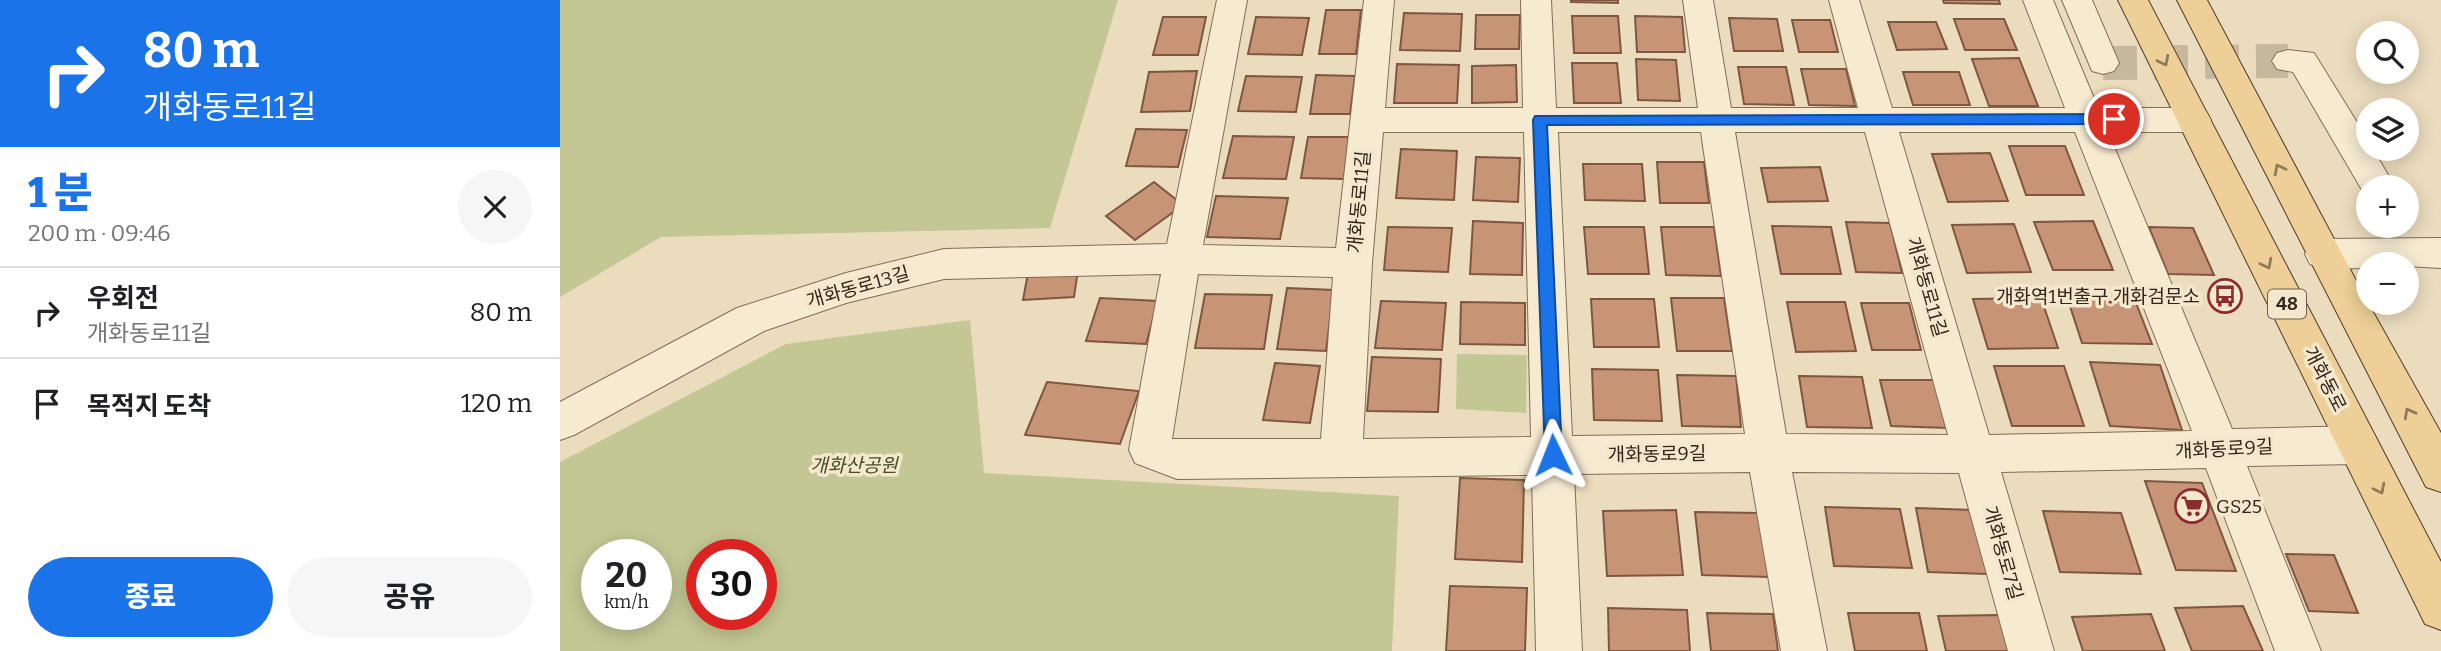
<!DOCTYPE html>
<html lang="ko">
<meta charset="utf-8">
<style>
body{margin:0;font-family:Bitter,"Noto Sans KR",serif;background:#f6f6f6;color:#202124;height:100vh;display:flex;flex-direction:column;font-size:26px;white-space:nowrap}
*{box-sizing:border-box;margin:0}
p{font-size:23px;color:#757577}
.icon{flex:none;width:38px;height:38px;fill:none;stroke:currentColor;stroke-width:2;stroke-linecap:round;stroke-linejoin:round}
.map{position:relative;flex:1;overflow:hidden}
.drawer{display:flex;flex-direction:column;background:#fff;width:560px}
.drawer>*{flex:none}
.banner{background:#1a73e8;color:#fff;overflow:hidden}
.tools{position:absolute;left:1796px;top:21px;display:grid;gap:14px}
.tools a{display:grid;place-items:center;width:63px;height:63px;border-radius:50%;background:#fff;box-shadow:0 4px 18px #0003;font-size:35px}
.speed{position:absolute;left:21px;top:539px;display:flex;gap:14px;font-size:35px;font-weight:700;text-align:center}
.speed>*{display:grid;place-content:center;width:91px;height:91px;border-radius:50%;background:#fff;box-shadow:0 4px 18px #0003;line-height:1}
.speed small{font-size:18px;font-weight:400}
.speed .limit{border:10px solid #d22;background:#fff;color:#111}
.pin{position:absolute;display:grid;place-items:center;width:60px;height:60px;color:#fff;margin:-30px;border:4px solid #fff;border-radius:50%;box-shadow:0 2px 7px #0007}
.me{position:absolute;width:77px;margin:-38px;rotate:358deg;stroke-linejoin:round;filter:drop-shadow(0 0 5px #0008)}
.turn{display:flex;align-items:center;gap:24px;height:147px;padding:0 28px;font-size:32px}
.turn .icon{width:91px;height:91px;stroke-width:2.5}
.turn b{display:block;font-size:49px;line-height:60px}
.round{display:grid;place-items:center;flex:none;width:74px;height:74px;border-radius:37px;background:#f6f6f6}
.overview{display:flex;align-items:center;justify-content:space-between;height:119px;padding:0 28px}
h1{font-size:42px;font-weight:800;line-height:52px;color:#1a73e8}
.cta{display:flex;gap:14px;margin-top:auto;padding:14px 28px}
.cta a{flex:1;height:80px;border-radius:42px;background:#1a73e8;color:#fff;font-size:28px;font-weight:800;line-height:80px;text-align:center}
.cta a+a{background:#f6f6f6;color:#202124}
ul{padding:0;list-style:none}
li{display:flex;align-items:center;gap:21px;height:91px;padding:0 28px;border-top:2px solid #e0e0e0}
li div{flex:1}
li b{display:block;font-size:26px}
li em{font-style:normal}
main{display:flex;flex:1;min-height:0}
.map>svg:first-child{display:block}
.green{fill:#c3c794;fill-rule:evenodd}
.building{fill:#c79576;stroke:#7f5740;stroke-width:2}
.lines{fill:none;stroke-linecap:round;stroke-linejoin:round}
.minor-tunnel{stroke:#c6b89e;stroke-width:34;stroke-dasharray:34 17;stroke-linecap:butt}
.minor-casing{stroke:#826d58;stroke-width:2}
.major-casing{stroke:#4f3c2d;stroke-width:2}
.minor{fill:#f6ead1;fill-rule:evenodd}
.major{fill:#edcf97;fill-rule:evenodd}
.oneway{stroke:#907a5a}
.route{fill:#1a73e8;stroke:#114b97;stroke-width:2}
.labels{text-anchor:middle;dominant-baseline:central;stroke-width:7;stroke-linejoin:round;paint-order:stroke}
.shield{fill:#f3e7cd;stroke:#6c6051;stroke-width:2}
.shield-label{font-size:18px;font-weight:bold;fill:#32261c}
.street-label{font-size:19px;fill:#32261c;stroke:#f3e7cd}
.poi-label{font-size:19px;fill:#32261c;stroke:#f3e7cd;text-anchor:end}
.park-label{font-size:19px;font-style:italic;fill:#444d24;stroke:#f3e7cd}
</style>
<main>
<section class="drawer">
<div class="banner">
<div class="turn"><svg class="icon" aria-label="right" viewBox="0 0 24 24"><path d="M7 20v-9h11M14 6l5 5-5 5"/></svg><div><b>80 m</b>개화동로11길</div></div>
</div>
<div class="overview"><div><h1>1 분</h1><p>200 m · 09:46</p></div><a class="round"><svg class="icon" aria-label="close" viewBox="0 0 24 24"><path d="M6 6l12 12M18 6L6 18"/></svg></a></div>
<ul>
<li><svg class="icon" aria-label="right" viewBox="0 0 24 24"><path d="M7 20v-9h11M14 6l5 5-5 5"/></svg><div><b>우회전</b><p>개화동로11길</p></div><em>80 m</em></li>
<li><svg class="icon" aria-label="arrive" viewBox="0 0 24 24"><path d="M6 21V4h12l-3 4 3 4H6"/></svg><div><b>목적지 도착</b></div><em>120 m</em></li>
</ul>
<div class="cta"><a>종료</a><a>공유</a></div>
</section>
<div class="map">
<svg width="1881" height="651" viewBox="0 0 1881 651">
<rect width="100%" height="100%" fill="#ebdcbe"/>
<g class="green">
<polygon points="0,0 558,0 490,228 101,237 0,297"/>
<path d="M410 320 424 473 839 496 832 651H0V462L226 344ZM37 555H96V614H37ZM142 555H201V614H142Z"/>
<polygon points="897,354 967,355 966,413 896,409"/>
</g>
<g class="building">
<polygon points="1011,0 1058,0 1058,3 1011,2"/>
<polygon points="1383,0 1439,0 1440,4 1384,3"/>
<polygon points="766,10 801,10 796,54 759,54"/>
<polygon points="844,13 902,14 900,51 840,50"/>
<polygon points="916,15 960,15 959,49 915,49"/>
<polygon points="1012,16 1058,16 1061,53 1014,53"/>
<polygon points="1075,16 1122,17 1125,52 1077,52"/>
<polygon points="603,17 646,17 638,55 593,55"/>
<polygon points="696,17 749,18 742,55 688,54"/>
<polygon points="1169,18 1217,19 1223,51 1174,51"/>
<polygon points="1394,19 1444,19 1457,50 1405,50"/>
<polygon points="1232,20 1270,20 1278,52 1239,52"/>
<polygon points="1328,22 1376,22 1387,49 1337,50"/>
<polygon points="1459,58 1478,106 1429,106 1412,59"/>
<polygon points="1076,59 1116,60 1120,101 1078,100"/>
<polygon points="1012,63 1057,63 1061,103 1014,103"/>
<polygon points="837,64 899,65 897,103 834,103"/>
<polygon points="956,65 957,102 912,103 912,66"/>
<polygon points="1178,67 1226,67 1234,105 1184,104"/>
<polygon points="1241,69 1286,69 1295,106 1249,105"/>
<polygon points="637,71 630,111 581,112 589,72"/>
<polygon points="1343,72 1399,72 1410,105 1353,105"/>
<polygon points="756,75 795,76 790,114 750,114"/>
<polygon points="686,76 742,77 736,112 678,111"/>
<polygon points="576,129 627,130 618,167 566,166"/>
<polygon points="673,136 734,137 726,179 663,178"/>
<polygon points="748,137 789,137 784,179 741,178"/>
<polygon points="1449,146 1505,146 1524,195 1466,195"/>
<polygon points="841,149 897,151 894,200 836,198"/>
<polygon points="1430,153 1448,201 1388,202 1372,154"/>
<polygon points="916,157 960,158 958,202 913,200"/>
<polygon points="1097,162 1144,162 1149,203 1100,203"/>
<polygon points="1023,164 1082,164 1085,201 1025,200"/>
<polygon points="1260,167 1268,201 1208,202 1201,168"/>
<polygon points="594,182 623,205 575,240 546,216"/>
<polygon points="656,196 728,198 720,239 647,237"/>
<polygon points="913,221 963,223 962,275 910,274"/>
<polygon points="1533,221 1553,270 1493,270 1474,222"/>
<polygon points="1286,222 1330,223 1342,273 1296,272"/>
<polygon points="1454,224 1471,272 1407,273 1392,225"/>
<polygon points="1212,226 1271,227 1281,274 1221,274"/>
<polygon points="828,227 892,228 888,272 824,270"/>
<polygon points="1024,227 1084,227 1089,274 1028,274"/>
<polygon points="1101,227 1154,227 1161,276 1106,275"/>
<polygon points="1589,227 1633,228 1654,275 1608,274"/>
<polygon points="518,270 514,297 463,300 468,273"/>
<polygon points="727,288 774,290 766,351 717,349"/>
<polygon points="645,294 712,295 704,349 635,348"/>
<polygon points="1507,297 1574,298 1592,344 1522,343"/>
<polygon points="540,298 598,301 586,344 526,341"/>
<polygon points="1111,298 1164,298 1172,351 1117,351"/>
<polygon points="1481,298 1498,348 1428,349 1413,299"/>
<polygon points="1031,299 1094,299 1099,347 1034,347"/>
<polygon points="821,301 886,303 882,350 815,348"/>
<polygon points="901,302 965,303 965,345 900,344"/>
<polygon points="1227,302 1285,302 1296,351 1236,352"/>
<polygon points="1301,303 1349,303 1361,350 1312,350"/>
<polygon points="812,357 881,359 878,412 807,411"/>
<polygon points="1530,362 1600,365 1622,430 1550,426"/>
<polygon points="715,363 760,366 750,423 703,420"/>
<polygon points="1434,366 1504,366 1524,426 1452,426"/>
<polygon points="1032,369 1098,370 1102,421 1034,420"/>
<polygon points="1117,375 1176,376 1181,427 1122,426"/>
<polygon points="1239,376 1302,377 1312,428 1247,427"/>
<polygon points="1320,380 1375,380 1387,428 1331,426"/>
<polygon points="487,382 579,391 560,444 465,435"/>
<polygon points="900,478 964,480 962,562 895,559"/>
<polygon points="1585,481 1642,483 1676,571 1616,570"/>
<polygon points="1265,507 1340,509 1352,568 1274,566"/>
<polygon points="1356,508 1413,510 1427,574 1368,572"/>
<polygon points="1116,510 1123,575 1047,576 1043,511"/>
<polygon points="1483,511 1561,513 1581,574 1500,572"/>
<polygon points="1135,512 1200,513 1209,577 1142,575"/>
<polygon points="1726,554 1774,555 1798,613 1749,611"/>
<polygon points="890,586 967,588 965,651 886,651"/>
<polygon points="1683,606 1703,651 1632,651 1615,608"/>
<polygon points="1048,608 1127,610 1130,651 1049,651"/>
<polygon points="1147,613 1213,614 1218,651 1151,651"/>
<polygon points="1288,613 1359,613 1367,651 1295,651"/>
<polygon points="1591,614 1605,651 1523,651 1512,617"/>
<polygon points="1440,615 1450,651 1386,651 1378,616"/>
</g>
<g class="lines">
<polyline class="minor-tunnel" points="1543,63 1728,61"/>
<g class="minor-casing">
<g id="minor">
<path d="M657 0H687L643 245 776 248 804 0H834L825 108H963L961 0H991L996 108H1138L1123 0H1153L1171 108H1298L1269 0H1299L1332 108H1505L1463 0H1493L1538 108H1634L1646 111 1651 120 1646 129 1634 132H1548L1672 429 1798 426 1813 432 1819 445 1813 458 1798 464 1687 466 1761 651H1715L1646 468 1441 472 1494 651H1448L1399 473 1232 472 1267 651H1221L1190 472 1014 474 1022 651H976L972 475 617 479 575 463 569 450 601 274 384 279 286 303 204 331 14 435 0 440V402L177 308 286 273 384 249 607 244ZM823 132H964L971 437 803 439 812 263ZM998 132H1141L1185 434 1012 436ZM1175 132H1305L1388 435 1226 434ZM1339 132H1515L1632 431 1429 435ZM638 274 773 277 761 439H612Z"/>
<polygon points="1502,0 1532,0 1559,63 1554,71 1543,74 1532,71"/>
<polygon points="1728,50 1754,53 1808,140 1808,149 1813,149 1835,187 1808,187 1808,197 1806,197 1733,72 1717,69 1712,61 1717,53"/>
<polygon points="1881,238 1881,268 1808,264 1808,268 1763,269 1750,264 1745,254 1750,244 1763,239"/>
</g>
</g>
<g class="major-casing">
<g id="major">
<polygon points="1558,0 1588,0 1881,562 1881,630 1865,624"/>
<polygon points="1617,0 1647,0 1808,303 1881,433 1881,492 1866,487"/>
</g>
</g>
<use href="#minor" class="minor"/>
<use href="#major" class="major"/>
</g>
<defs><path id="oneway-chevron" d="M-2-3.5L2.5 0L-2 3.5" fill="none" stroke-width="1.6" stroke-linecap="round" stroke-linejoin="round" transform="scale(1.75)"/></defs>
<g class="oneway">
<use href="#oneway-chevron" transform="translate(1604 61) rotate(63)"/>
<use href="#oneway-chevron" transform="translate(1719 169) rotate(-117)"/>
<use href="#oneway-chevron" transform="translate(1707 264) rotate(63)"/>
<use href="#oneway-chevron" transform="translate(1849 413) rotate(-118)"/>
<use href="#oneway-chevron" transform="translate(1820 489) rotate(63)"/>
</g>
<polygon class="route" points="1554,114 1561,119 1554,124 987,125 1002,455 999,460 993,463 987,460 985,455 973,120 975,116"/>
<defs>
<g id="bus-ring" transform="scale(1.75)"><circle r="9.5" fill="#f3e7cd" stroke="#8d2c30" stroke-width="1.5"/><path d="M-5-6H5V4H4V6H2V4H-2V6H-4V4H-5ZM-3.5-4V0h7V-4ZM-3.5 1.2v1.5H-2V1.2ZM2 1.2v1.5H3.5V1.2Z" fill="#8d2c30"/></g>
<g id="supermarket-ring" transform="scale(1.75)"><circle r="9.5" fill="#f3e7cd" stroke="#8d2c30" stroke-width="1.5"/><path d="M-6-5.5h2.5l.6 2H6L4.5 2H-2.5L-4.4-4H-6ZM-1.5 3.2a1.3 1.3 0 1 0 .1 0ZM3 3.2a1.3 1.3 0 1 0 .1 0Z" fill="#8d2c30"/></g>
</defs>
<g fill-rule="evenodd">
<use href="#bus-ring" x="1665" y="296"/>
<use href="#supermarket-ring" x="1632" y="506"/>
</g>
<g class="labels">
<rect class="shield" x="1708" y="289.5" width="38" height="29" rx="5"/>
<g class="shield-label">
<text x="1727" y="304">48</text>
</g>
<g class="street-label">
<text transform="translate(799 202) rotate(-85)">개화동로11길</text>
<text transform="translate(298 287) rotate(-16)">개화동로13길</text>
<text transform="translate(1367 287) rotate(74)">개화동로11길</text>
<text transform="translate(1765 379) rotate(63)">개화동로</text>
<text transform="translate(1664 449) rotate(-3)">개화동로9길</text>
<text transform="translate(1097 454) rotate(-1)">개화동로9길</text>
<text transform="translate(1443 553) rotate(74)">개화동로7길</text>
</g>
<g class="poi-label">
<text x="1640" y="296">개화역1번출구.개화검문소</text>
<text x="1656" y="506" text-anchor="start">GS25</text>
</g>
<g class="park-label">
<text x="294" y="465">개화산공원</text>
</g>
</g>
</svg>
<div class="tools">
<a><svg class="icon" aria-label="search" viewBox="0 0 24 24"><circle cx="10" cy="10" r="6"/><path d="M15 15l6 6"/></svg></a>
<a><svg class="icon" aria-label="layers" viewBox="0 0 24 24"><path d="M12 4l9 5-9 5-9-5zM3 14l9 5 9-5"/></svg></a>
<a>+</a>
<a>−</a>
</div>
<div class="speed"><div>20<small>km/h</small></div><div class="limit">30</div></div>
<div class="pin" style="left:1554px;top:119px;background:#d93025"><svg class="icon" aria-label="arrive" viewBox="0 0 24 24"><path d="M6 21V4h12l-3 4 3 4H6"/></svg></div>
<svg class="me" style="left:993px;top:455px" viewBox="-20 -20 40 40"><path d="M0-17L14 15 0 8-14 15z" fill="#1a73e8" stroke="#fff" stroke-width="4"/></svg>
</div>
</main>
